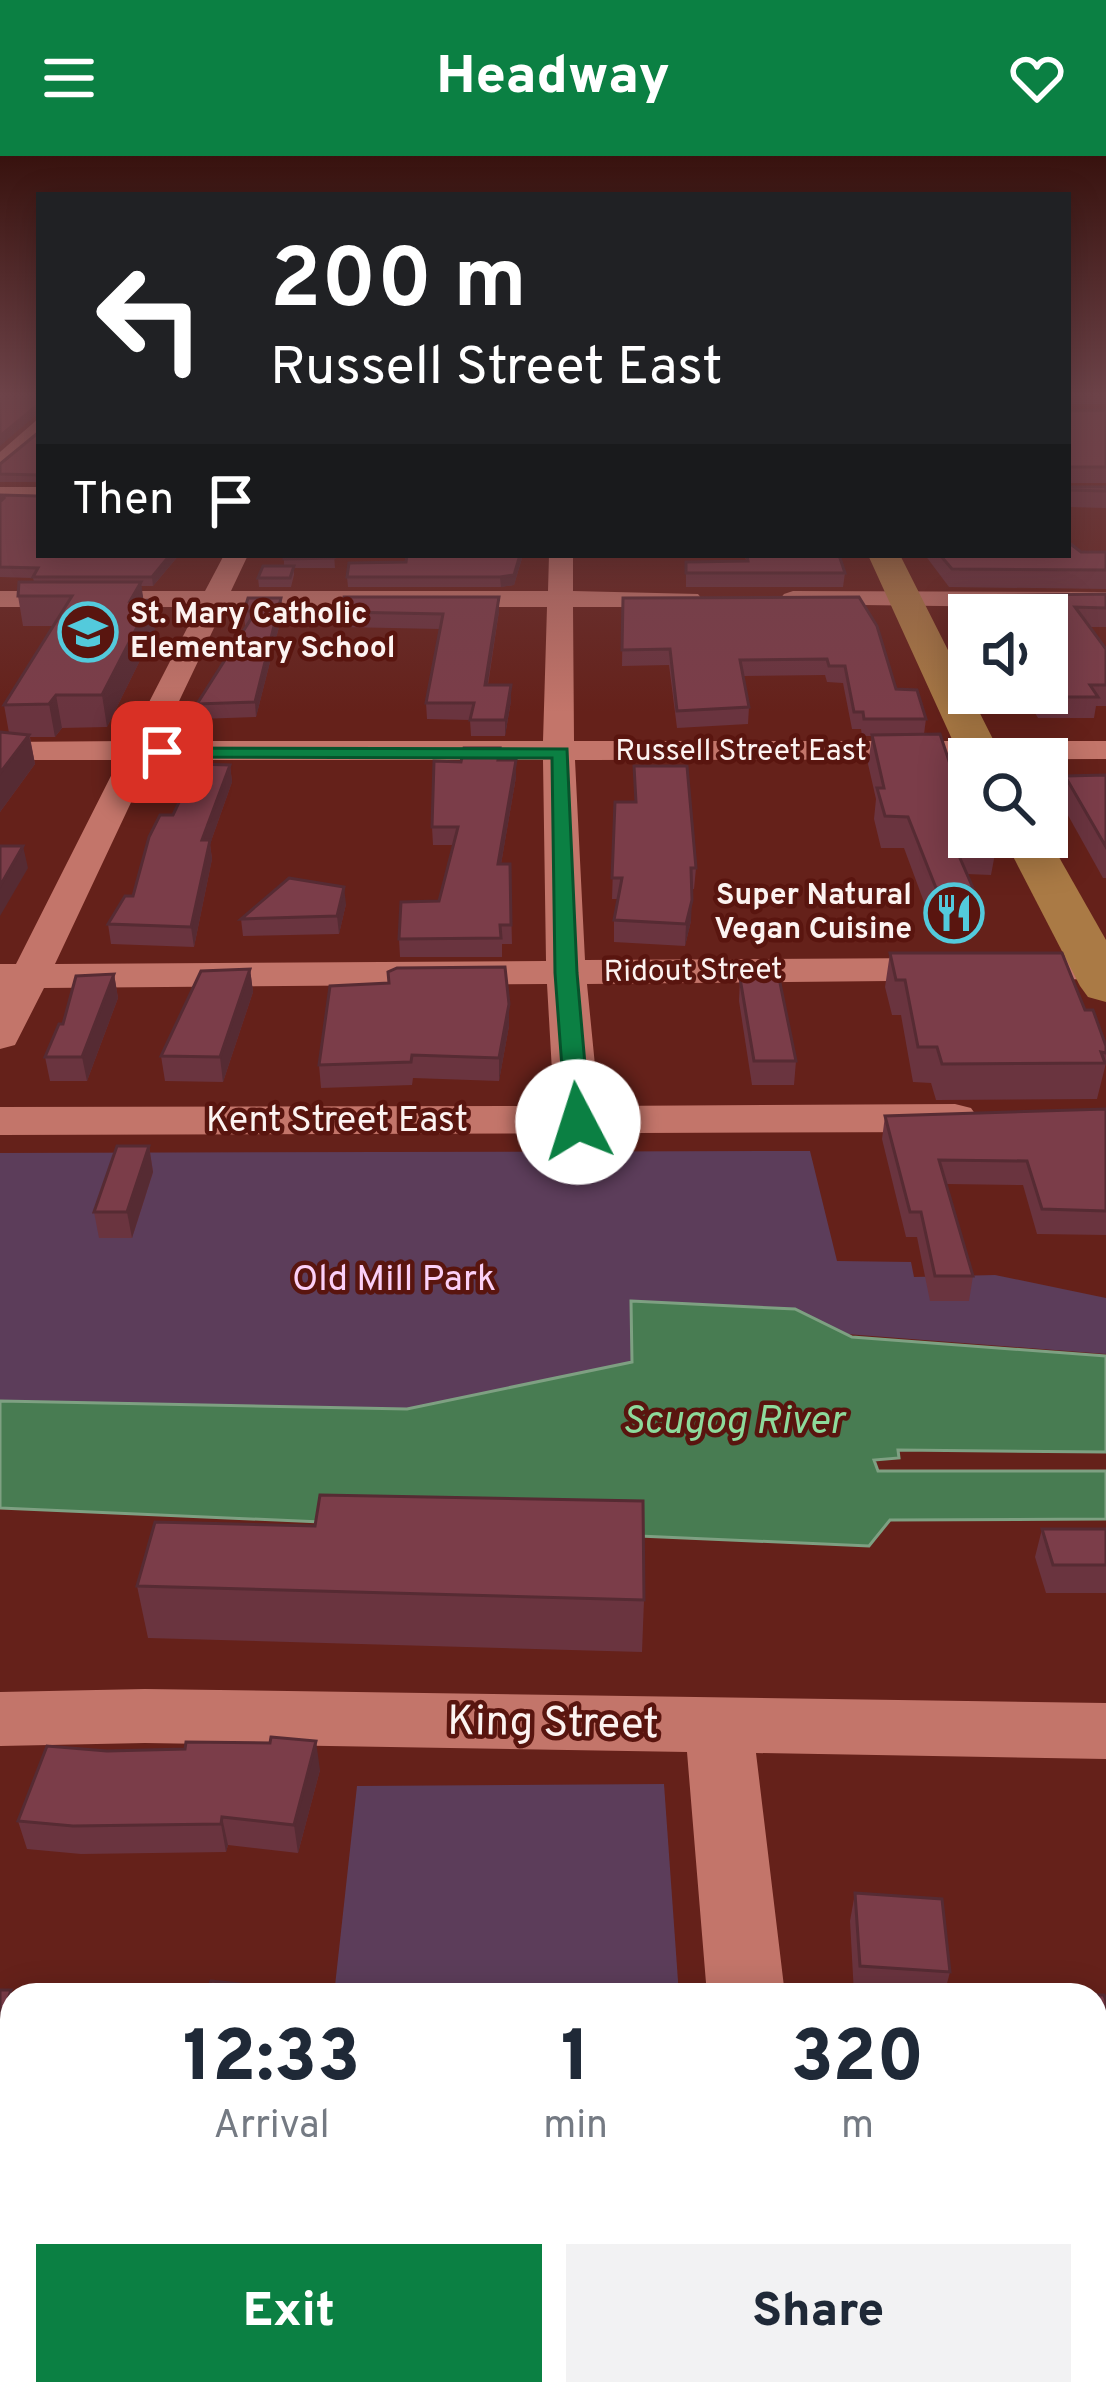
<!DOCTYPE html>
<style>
body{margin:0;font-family:Overpass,sans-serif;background:#f2f2f3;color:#1f2937;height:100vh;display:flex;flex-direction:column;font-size:45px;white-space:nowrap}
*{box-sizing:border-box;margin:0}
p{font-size:39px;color:#747a83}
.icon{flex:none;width:66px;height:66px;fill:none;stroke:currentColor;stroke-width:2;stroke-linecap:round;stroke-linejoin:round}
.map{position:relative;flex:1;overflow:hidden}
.side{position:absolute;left:0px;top:1827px;width:1107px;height:423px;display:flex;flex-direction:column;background:#fff;border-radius:36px 36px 0 0;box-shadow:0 6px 30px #0003}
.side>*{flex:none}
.guide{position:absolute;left:36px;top:36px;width:1035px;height:366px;border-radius:0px;box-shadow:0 6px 30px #0003;background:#202124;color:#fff;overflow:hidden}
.controls{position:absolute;left:948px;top:438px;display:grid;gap:24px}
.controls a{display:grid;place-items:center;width:120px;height:120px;border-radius:0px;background:#fff;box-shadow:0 6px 30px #0003;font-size:60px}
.pin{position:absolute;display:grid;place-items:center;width:102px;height:102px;color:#fff;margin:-51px;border-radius:24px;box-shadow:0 6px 18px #0006}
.me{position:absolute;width:132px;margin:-66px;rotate:355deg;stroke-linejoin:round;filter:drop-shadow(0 0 9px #0008)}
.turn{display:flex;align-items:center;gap:42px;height:252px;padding:0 36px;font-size:54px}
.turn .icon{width:156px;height:156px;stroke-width:2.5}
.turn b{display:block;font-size:84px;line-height:102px}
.then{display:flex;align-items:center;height:114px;padding:0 36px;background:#0003;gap:24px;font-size:45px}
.eta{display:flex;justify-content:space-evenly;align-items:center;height:204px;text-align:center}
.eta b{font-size:72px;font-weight:800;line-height:84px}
.cta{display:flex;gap:24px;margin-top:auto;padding:24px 36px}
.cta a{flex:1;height:138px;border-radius:0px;background:#0b8043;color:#fff;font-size:48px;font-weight:800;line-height:138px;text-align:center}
.cta a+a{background:#f2f2f3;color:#1f2937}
header{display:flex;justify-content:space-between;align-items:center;height:156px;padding:0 36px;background:#0b8043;color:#fff;font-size:54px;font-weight:800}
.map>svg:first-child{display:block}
.green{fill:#5c3d5a}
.water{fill:#487c52;stroke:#7ea082;stroke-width:3}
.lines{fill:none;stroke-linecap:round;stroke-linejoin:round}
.minor{fill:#c3756a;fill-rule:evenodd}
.major{fill:#aa7a45;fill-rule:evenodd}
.wall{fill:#6a343f}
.shaded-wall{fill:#562b33}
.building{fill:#7b3d49;stroke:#562b33;stroke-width:3}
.route{fill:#0b8043;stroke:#07532c;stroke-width:3}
.labels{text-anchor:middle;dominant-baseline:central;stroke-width:9;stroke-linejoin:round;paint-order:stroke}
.far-poi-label{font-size:30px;font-weight:bold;fill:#fcf3f1;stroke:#59150f;text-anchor:start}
.far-street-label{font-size:30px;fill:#fcf3f1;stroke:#59150f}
.street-label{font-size:36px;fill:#fcf3f1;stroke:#59150f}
.park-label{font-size:36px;fill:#fbd0f7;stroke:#59150f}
.water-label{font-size:39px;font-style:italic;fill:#8dda9b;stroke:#59150f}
.near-street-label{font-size:42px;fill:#fcf3f1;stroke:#59150f}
</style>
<header><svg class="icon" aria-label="menu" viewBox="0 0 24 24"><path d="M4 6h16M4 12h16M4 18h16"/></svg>Headway<svg class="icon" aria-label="heart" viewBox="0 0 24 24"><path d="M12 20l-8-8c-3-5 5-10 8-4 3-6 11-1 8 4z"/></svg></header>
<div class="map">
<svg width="1106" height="2249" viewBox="0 0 1106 2249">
<rect width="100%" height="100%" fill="#65211a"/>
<g class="green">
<polygon points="810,995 837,1105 911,1106 914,1121 995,1119 1106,1142 1106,1198 846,1178 795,1153 631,1146 633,1206 407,1253 0,1245 0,997"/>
<polygon points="664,1628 679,1839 334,1839 357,1630"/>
</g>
<polygon class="water" points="631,1145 795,1153 852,1181 1106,1200 1106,1296 898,1294 899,1302 874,1304 878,1315 1106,1315 1106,1363 890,1364 869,1390 0,1352 0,1245 407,1253 632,1206"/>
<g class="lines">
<g class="minor">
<polygon points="39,262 39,279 0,314 0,296"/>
<rect x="0" y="331" width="39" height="14"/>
<path d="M224 399H248L231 435H548L549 399H573V435L698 438 702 443 689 451H573L574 585H1106V603L575 604 585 804 1098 801 1106 803V823L587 828 599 950 955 948 971 952 978 962 971 972 955 976 0 979V951L554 950 547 828 44 832 15 889 0 893V808H16L119 604H0V586L129 585 198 451H0V435H205ZM224 451H547L543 585H160ZM151 604H543L546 805 55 808Z"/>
<polygon points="793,435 1106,436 1106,452 784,448 780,443 784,438"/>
<polygon points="145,1533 1106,1547 1106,1603 756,1597 785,1839 707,1839 687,1596 145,1587 0,1590 0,1536"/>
<polygon points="738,2238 830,2238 831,2249 739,2249"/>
</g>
<g class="major">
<polygon points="868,399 900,399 1003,603 969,603 969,612 961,603"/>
<polygon points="1047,680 1106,784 1106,846 1088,841 1080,830 1003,681"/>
<rect x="0" y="2041" width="12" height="112"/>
<rect x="1095" y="2058" width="11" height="114"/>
</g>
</g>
<g class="wall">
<polygon points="1068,241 1106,241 1106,248 1069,248 1070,255 1106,254 1106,327 1068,327"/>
<polygon points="39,276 39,326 0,326 0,308"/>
<polygon points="1068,331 1106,331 1106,352 1068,351"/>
<polygon points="0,339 39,399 179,399 153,430 141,430 143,444 155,474 107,571 62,572 55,581 30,581 35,608 0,656 0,576 9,577 4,549 53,470 23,470 18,440 34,426 33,422 0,421"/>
<polygon points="1081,396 1106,396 1106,433 949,431 925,399 1068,399"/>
<polygon points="284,399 334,399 335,412 294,412 294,419 291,431 259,431 258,422 284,410"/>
<polygon points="523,399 514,429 501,431 348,431 347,421 406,406"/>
<polygon points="745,399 839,399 845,417 843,431 686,431 686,406 746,405"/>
<polygon points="1106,438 1106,471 1090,471 1106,493 1106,550 1096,550 1094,562 1038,562 1026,542 984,542 981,537 1047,537 969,459 969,514 968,505 964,496 965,489 948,459 951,440"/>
<polygon points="859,441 896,533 926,563 924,578 951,611 997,687 991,719 967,718 973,732 968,765 931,765 904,692 881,692 874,663 876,643 868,608 872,580 862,580 861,573 852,573 843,527 827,526 825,519 743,520 749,551 748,568 677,572 669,509 622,510 623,442"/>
<polygon points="244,455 283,455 256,561 199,563 197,548 247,469 245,469"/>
<polygon points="499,455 488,529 511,545 505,580 471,580 470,564 427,563 426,547 440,473 343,471 342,456"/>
<polygon points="500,604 516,621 501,708 510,708 512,788 502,788 502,801 400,801 399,783 439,745 453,689 433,689 432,671 461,606"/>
<polygon points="230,609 232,626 210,688 212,703 194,791 111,788 108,768 133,740 173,659"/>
<polygon points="634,610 696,712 694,733 691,733 691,765 685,790 614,786 614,764 618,743 612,743 615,646 635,646"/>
<polygon points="1106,619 1106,722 1103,722 1060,645 1065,620"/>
<polygon points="346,748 339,778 243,780 241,763"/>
<polygon points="890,797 1085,854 1106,890 1106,907 1097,943 936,944 931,927 913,926 901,859 892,859 885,831"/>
<polygon points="250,813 253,836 223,926 165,925 161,900"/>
<polygon points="114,818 118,842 87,925 50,925 45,901 63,868"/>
<polygon points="740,822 796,905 794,929 752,929 739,845"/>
<polygon points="509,870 499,925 413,922 412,929 321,932 319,909"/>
<polygon points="1106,953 1106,1079 1037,1078 1023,1029 946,1028 973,1120 969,1145 930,1145 917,1081 906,1081 882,983 885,960"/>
<polygon points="149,990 153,1016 132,1082 99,1082 94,1056"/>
<polygon points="1042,1373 1106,1373 1106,1437 1046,1437 1035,1401"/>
<polygon points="137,1430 644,1444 642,1496 148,1482"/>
<polygon points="320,1614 298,1697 228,1689 226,1696 81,1698 27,1693 18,1665"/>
<polygon points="855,1737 950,1816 944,1839 854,1838 850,1765"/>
<polygon points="0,1834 12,1839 12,1957 0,1957"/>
<polygon points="1095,1839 1106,1845 1106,1943 1095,1943"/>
</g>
<g class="shaded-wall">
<polygon points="35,251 36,259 0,290 0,280"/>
<polygon points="170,399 179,399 153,430 152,421"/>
<polygon points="520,399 523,399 514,429 501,431 500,421"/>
<polygon points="141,426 145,455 130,445"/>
<polygon points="499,441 499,455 485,545 485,529"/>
<polygon points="281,442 283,455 256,561 255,546"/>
<polygon points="151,444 155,474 107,571 102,539"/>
<polygon points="511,529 511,545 505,580 505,564"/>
<polygon points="56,539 62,572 55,581 49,548"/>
<polygon points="29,579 35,608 0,656 0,617"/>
<polygon points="516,604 516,621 498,726 498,708"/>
<polygon points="230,609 232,626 210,688 212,703 194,791 191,771 202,684"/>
<polygon points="23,690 28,712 0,760 0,730"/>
<polygon points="344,731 346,748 339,778 337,760"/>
<polygon points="692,744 691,765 685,790 686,768"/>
<polygon points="250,813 253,836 223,926 220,901"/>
<polygon points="114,818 118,842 87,925 82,901"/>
<polygon points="509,848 509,870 499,925 499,902"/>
<polygon points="149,990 153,1016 132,1082 127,1056"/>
<polygon points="316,1585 320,1614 298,1697 294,1669"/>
<polygon points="222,1661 228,1689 226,1696 221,1668"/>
<polygon points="29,2238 44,2238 47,2249 26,2249"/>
</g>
<g class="building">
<polygon points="0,241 39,241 39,251 35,251 0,280"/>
<polygon points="1068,246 1070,255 1106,254 1106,311 1068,311"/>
<polygon points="39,276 39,319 0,318 0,308"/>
<polygon points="1068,331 1106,331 1106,335 1068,334"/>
<polygon points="39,334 39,399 170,399 152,421 33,421 38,412 0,411 0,346 5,341 0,344 0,339 37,340"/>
<polygon points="1068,386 1081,396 1106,396 1106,414 952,413 940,399 1068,399"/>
<polygon points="284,399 334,399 334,402 284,403"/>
<polygon points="407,399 520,399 514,419 500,421 347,421 349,407 406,406"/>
<polygon points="747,399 839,399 845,417 686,417 686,406 748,405"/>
<polygon points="263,410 294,410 290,422 258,422"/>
<polygon points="19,426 141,426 130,445 151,444 102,539 56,539 49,548 4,549 72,440 18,440"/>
<polygon points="1106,438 1106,452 1075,451 1106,493 1106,529 1090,529 1098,541 1041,541 1039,537 1047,537 1047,459 969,459 969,472 951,440"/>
<polygon points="344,441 499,441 485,529 511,529 505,564 470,564 474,547 426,547 443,458 342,456"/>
<polygon points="859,441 877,470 896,533 917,534 926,563 864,563 863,556 854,556 845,510 829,510 827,503 740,504 749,551 677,555 670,493 622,494 623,442"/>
<polygon points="248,442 281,442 255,546 197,548 256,455 244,455"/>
<polygon points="0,576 29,579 0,617"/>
<polygon points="940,578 951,611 966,611 969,619 969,681 994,681 997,687 953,686 973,732 936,732 908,661 885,660 877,632 884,632 872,579"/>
<polygon points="464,592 500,592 498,604 516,604 498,708 510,708 511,769 500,769 501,782 399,783 401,746 439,745 458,671 432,671 434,605 461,606"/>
<polygon points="197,608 230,609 202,684 210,684 191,771 108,768 125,740 133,740 149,681 160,659 173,659"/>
<polygon points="634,610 687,610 696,712 691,712 692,744 686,768 614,764 622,722 612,722 615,646 636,646"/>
<polygon points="1106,619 1106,691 1065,620"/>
<polygon points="0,690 23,690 0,730"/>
<polygon points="289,722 344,731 337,760 241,763"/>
<polygon points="890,797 1062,797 1085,854 1093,854 1106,890 1106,897 1101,896 1105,907 942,908 937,891 918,891 905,824 896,824"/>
<polygon points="505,811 509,848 499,902 412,899 411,906 319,909 330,830 389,827 388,816 397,812"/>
<polygon points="250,813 220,901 161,900 201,815"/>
<polygon points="114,818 82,901 45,901 59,868 63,868 76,820"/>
<polygon points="740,822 779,822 796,905 754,905"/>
<polygon points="1106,953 1106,1055 1042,1053 1027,1005 939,1004 973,1120 935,1120 921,1056 910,1056 885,960"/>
<polygon points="117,990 149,990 127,1056 94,1056"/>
<polygon points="320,1339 643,1345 644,1444 137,1430 155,1366 315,1370"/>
<polygon points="1042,1373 1106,1373 1106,1409 1053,1409"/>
<polygon points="271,1581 316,1585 294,1669 222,1661 221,1668 73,1670 18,1665 47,1590 107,1595 185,1593 186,1586 270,1587"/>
<polygon points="855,1737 942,1743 950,1816 860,1810"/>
<polygon points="211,1825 277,1832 275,1839 206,1839"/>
<polygon points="0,1834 11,1834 7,1847 12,1847 12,1931 0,1930"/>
<polygon points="1095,1839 1104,1839 1106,1845 1106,1916 1095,1916"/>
<polygon points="0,2214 12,2214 12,2238 29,2238 26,2249 0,2249"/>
<polygon points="621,2238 686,2238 687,2249 621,2249"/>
<polygon points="253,2239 369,2249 251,2249"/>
<polygon points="489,2245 529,2249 489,2249"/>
</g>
<linearGradient id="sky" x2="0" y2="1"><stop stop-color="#38120e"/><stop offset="0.43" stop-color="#6d4349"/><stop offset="1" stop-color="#6d4349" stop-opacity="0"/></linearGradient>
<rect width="1106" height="556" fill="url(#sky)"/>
<polygon class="route" points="156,592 567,593 577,817 590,966 587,971 578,974 566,966 555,817 552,602 162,601 156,599"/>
<defs>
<g id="school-ring" transform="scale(3)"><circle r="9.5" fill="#59150f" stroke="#53cadc" stroke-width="1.5"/><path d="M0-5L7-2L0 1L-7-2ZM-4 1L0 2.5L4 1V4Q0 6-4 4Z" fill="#53cadc"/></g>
<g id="restaurant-ring" transform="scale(3)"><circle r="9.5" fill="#59150f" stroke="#53cadc" stroke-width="1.5"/><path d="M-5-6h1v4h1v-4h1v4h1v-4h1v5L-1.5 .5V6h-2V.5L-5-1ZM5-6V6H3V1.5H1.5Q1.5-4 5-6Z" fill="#53cadc"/></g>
</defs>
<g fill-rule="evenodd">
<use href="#school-ring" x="88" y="476"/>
<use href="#restaurant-ring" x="954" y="757"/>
</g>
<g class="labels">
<g class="far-poi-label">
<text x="130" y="459">St. Mary Catholic<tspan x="130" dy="34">Elementary School</tspan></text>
<text x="912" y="740" text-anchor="end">Super Natural<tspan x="912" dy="34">Vegan Cuisine</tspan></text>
</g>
<g class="far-street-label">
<text x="741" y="596">Russell Street East</text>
<text transform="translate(693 816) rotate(-1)">Ridout Street</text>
</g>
<g class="street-label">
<text x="337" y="966">Kent Street East</text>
</g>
<g class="park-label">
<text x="394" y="1125">Old Mill Park</text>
</g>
<g class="water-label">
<text x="733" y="1267">Scugog River</text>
</g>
<g class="near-street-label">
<text transform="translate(553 1569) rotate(1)">King Street</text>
</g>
</g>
</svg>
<div class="controls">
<a><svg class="icon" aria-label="sound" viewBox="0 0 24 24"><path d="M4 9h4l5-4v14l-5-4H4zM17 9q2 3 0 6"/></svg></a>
<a><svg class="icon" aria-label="search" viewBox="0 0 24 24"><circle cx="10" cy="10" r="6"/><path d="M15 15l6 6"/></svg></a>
</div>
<div class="pin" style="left:162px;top:596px;background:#d93025"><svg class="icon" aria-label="arrive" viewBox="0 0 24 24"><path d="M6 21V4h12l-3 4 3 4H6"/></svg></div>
<svg class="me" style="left:578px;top:966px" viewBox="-20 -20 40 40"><circle r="19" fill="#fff"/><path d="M0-13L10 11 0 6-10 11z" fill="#0b8043"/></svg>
<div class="guide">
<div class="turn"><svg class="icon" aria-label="left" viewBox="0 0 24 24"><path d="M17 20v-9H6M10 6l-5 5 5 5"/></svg><div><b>200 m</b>Russell Street East</div></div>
<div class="then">Then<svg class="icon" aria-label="arrive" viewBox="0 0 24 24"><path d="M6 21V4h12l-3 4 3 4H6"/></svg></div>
</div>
<section class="side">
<div class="eta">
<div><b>12:33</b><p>Arrival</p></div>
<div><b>1</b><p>min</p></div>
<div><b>320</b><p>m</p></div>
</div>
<div class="cta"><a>Exit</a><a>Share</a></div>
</section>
</div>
